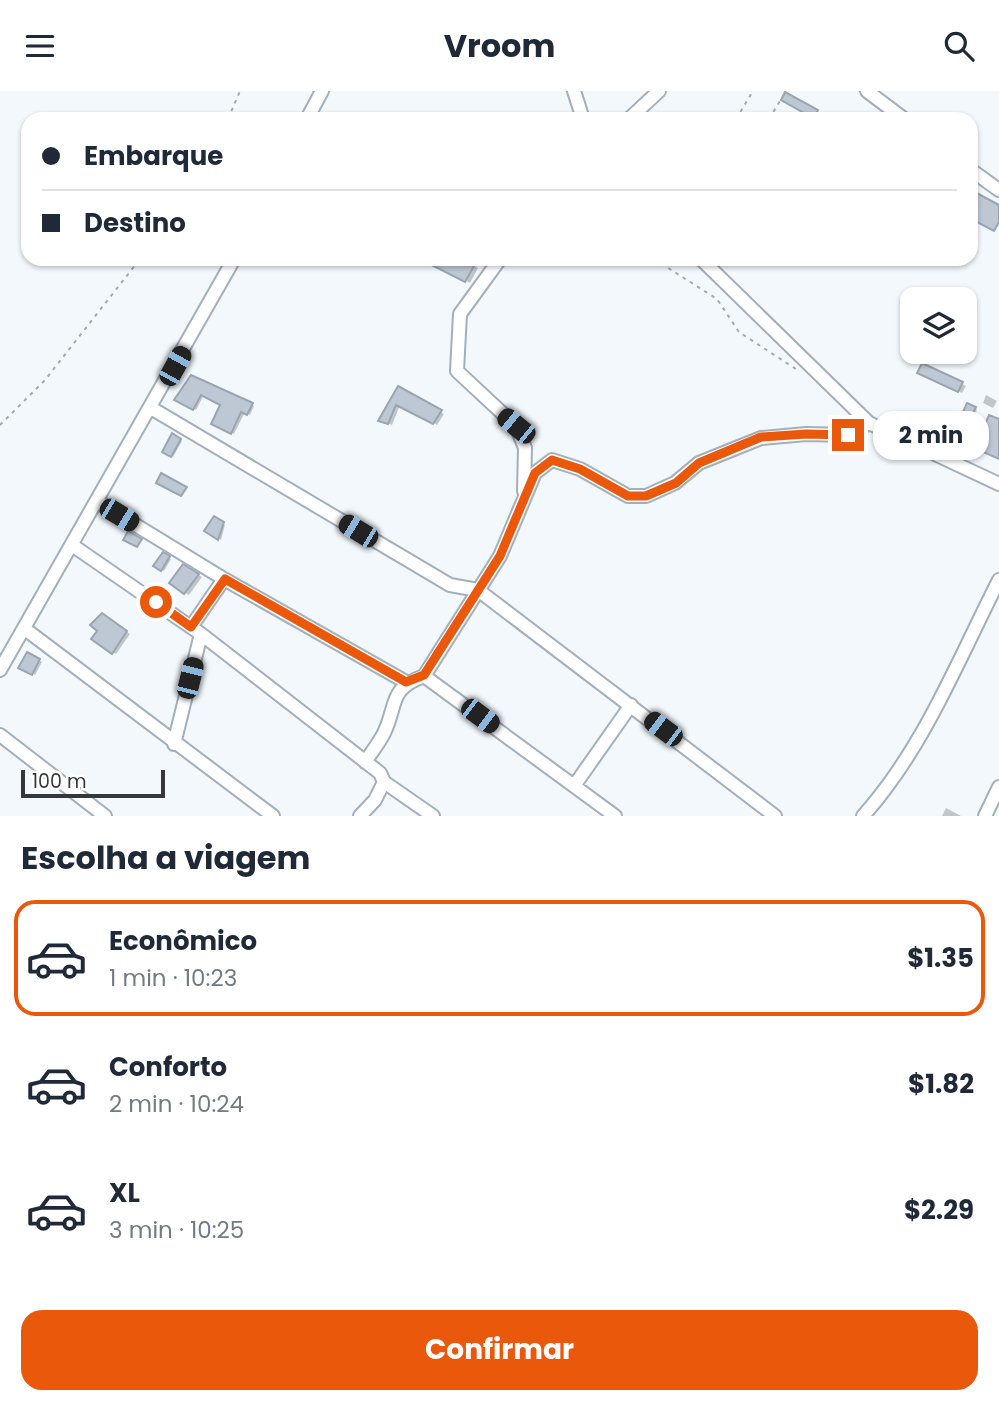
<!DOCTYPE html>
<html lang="pt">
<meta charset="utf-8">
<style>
body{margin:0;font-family:Poppins,sans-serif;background:#f6f6f7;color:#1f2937;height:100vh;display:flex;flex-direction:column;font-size:26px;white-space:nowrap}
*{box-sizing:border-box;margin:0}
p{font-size:23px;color:#747a83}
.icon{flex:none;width:38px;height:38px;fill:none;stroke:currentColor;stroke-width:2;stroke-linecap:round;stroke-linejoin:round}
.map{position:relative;height:725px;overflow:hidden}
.sheet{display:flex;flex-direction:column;background:#fff;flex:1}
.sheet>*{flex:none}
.hud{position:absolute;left:21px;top:21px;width:957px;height:154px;border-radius:21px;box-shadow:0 2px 5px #0004;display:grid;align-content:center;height:154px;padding:0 21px;background:#fff}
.buttons{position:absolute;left:900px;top:196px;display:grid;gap:14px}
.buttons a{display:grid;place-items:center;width:77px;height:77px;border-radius:14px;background:#fff;box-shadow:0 2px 5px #0004;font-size:35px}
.scale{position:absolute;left:21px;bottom:18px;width:144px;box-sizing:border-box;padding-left:7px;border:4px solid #34383d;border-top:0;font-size:19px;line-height:24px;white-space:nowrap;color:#34383d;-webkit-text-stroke:5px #fff;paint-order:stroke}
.end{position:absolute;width:32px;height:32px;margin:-16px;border:9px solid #ea580c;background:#fff;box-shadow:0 0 0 4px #fff}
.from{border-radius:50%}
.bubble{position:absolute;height:49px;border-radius:21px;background:#fff;box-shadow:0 2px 5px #0004;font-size:23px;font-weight:700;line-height:49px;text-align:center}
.car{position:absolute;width:21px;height:42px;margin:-21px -10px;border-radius:9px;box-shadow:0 0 5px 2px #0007;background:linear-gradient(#222 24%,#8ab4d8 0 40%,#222 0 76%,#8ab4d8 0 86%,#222 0)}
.hud b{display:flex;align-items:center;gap:24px;height:66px;font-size:26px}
.hud b+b{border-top:2px solid #e0e1e3}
.hud i{width:18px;height:18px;background:#1f2937}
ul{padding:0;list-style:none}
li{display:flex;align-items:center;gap:21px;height:116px;margin:0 14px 10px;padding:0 7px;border:4px solid transparent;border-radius:21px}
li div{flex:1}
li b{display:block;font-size:26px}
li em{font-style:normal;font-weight:700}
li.on{border-color:#ea580c}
li>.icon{width:63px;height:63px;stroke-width:1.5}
h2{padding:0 21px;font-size:32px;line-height:84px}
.action{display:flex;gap:14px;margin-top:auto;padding:14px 21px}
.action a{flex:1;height:80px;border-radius:21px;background:#ea580c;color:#fff;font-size:28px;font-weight:700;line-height:80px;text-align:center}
header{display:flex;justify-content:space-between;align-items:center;height:91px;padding:0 21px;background:#fff;font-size:32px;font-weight:700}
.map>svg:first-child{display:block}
</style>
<header><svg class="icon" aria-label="menu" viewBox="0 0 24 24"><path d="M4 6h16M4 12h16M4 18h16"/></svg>Vroom<svg class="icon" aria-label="search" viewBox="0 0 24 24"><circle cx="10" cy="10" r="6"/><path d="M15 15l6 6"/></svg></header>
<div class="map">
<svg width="999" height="725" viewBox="0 0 999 725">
<rect width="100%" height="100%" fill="#f3f8fd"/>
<!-- shadow -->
<path fill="#0003" d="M461 168 478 177 470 192 425 169Z
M923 274 966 295 962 302 920 282Z
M191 286 254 315 250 324 245 321 234 343 213 332 223 313 204 304 196 319 176 309Z
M399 297 444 323 437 334 400 314 392 334 384 331Z
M986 304 997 310 993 317 983 312Z
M968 314 977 319 963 349 954 344Z
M173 345 182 350 173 366 164 360Z
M215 427 225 434 221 449 207 439Z
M163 463 171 468 164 480 156 475Z
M183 475 202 486 189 504 171 492Z
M102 524 130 543 116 563 94 548 100 539Z
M28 563 42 571 35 584 21 576Z
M946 717 961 725H942Z"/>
<!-- building -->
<path fill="#bdc8d4" stroke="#9aa5b1" stroke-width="2" d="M785 1 818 19 813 27 781 9Z
M971 99 999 114V131L994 140 971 128Z
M420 168H465L475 173 465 191Z
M922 272 963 291 958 301 917 282Z
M191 284 253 312 247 324 241 321 231 343 211 333 220 314 201 304 193 319 174 309Z
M398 295 442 319 433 333 396 314 388 333 378 330Z
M967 312 976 316 961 349 952 345Z
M989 324 999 328V368L974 357Z
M172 342 181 348 171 366 162 361Z
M161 382 187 396 181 405 156 392Z
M214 425 224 431 218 449 204 440Z
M128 440 142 448 137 456 123 449Z
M163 461 170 465 161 480 153 475Z
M183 473 199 483 184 503 169 492Z
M102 522 127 540 112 563 91 548 97 540 90 534Z
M27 561 40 568 32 584 18 577Z"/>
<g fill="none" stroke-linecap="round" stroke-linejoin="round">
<defs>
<path id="minor" d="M574 0 583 28
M867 0 904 28
M307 28 322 0
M629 28 659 0
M971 79 999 99
M500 168 460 223 457 280 516 335 525 357 524 400
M701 168 869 332 999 393
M151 317 450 494 478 499 775 725
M98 411 224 488 406 591
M72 454 201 543 380 682 384 691 375 709 360 725
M191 536 224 488
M25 538 273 725
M0 579 234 168
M424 585 615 725
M0 644 105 725
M174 653 201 543
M365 671C371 662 379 652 384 642 398 613 388 598 424 585L500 465 535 382 552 369 580 378 628 405H646L675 392 699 372 761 347 806 343 848 344 869 332
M384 691 433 725
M574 695 631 614
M863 725C924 657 958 569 999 489
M985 725 999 696"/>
</defs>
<!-- minor casing -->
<use href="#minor" stroke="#a3afbb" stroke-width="16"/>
<!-- path -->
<path stroke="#a4a9ae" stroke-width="2" stroke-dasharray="3.5 5" stroke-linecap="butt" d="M228 28 240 0
M736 28 753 0
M769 28 786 0
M654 168 717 208 739 241 799 280
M0 334 45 289 140 168"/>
<!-- minor -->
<use href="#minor" stroke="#fff" stroke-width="12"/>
</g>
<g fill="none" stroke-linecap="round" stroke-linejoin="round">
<!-- route -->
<path stroke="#ea580c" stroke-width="9" d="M156 511 191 536 225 488 406 591 424 584 500 465 535 382 552 369 580 378 628 405H646L676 392 699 372 761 346 806 343 848 344"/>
</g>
</svg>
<div class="buttons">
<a><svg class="icon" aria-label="layers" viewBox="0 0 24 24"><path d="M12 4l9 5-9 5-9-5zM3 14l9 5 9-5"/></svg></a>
</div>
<div class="scale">100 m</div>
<i class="end from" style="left:156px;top:511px"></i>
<i class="end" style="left:848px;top:344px"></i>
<div class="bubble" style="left:873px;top:320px;width:116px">2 min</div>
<i class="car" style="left:175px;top:275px;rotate:29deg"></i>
<i class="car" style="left:516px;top:335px;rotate:309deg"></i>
<i class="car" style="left:119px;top:424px;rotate:121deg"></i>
<i class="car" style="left:358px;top:440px;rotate:301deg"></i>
<i class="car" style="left:190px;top:587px;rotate:14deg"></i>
<i class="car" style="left:480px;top:625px;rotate:127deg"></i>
<i class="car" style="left:663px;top:638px;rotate:307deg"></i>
<div class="hud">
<b><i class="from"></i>Embarque</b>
<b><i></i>Destino</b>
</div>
</div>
<section class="sheet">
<h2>Escolha a viagem</h2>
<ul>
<li class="on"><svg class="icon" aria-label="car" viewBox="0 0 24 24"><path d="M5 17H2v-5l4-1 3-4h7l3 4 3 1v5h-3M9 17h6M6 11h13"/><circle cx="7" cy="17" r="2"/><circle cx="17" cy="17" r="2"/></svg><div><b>Econômico</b><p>1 min · 10:23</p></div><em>$1.35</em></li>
<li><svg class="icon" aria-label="car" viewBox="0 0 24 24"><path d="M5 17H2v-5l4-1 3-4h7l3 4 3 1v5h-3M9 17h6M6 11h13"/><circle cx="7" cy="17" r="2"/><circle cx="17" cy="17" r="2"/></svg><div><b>Conforto</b><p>2 min · 10:24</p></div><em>$1.82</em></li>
<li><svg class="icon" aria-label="car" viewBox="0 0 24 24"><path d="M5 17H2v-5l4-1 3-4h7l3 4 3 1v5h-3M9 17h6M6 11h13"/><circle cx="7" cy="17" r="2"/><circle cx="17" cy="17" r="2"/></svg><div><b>XL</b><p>3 min · 10:25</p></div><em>$2.29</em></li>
</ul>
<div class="action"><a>Confirmar</a></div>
</section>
